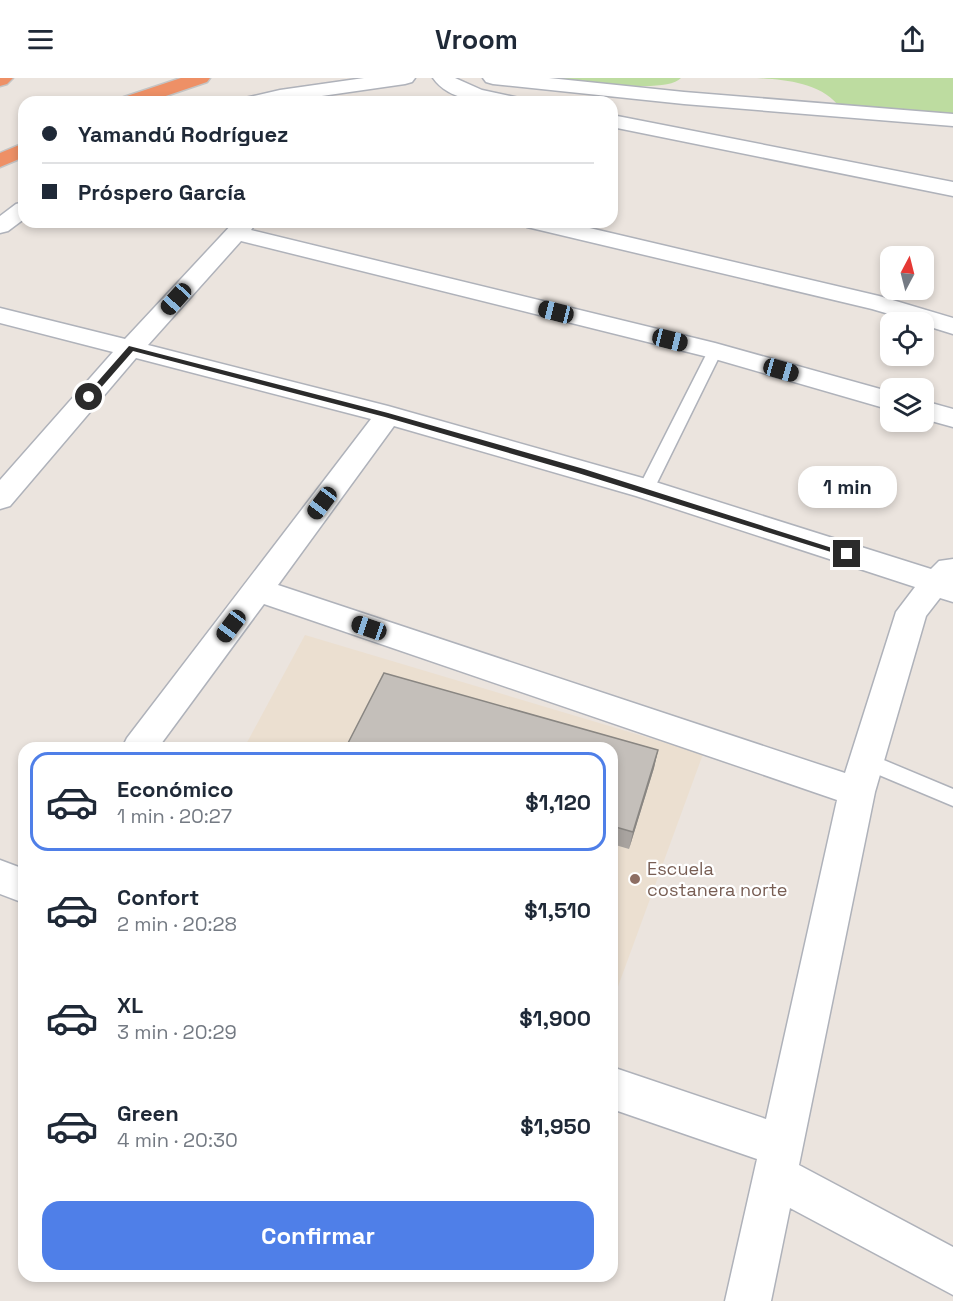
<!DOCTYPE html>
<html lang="es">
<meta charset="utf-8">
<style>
body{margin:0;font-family:"Space Grotesk",sans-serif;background:#f6f6f7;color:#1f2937;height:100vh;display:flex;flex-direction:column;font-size:22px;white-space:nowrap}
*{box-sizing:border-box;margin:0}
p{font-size:20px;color:#747a83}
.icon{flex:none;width:33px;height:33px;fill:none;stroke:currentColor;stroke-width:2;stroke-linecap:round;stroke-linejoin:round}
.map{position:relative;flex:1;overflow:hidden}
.details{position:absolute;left:18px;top:664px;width:600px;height:540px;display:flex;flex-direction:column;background:#fff;border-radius:18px;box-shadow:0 3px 9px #0003}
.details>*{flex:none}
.top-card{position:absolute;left:18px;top:18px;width:600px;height:132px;border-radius:18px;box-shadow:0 3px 9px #0003;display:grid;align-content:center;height:132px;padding:0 24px;background:#fff}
.needle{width:39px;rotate:7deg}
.buttons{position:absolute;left:880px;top:168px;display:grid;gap:12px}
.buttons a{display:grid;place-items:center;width:54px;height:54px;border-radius:12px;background:#fff;box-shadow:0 3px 9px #0003;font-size:30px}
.end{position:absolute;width:27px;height:27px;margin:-14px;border:8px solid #2b2b2b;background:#fff;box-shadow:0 0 0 3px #fff}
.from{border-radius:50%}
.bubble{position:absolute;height:42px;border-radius:18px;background:#fff;box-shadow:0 3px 9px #0003;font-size:20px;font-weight:700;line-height:42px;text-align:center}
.car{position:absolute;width:18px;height:36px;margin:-18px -9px;border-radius:8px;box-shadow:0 0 4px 2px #0007;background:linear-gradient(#222 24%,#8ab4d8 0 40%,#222 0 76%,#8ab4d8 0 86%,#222 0)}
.top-card b{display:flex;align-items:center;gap:21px;height:57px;font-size:22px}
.top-card b+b{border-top:2px solid #e0e1e3}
.top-card i{width:15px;height:15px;background:#1f2937}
ul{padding:10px 0 0;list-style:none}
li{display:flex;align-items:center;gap:18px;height:99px;margin:0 12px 9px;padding:0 12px;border:3px solid transparent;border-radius:18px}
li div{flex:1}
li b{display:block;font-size:22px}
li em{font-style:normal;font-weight:700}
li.on{border-color:#4f7fe8}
li>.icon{width:54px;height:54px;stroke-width:1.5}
.primary-button{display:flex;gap:12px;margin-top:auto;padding:12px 24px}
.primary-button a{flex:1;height:69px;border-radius:18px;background:#4f7fe8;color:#fff;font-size:24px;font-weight:700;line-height:69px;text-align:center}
header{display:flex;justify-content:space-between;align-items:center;height:78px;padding:0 24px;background:#fff;font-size:27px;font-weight:700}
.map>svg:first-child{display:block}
</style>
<header><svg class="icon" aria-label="menu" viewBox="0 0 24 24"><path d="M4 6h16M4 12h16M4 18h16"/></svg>Vroom<svg class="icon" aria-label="share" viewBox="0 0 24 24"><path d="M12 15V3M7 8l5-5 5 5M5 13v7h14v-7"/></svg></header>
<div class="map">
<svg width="953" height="1223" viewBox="0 0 953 1223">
<rect width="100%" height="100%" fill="#ebe4de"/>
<!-- education -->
<path fill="#ebdfd0" d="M305 557 703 676 612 925V670H244Z"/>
<!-- green -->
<path fill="#bddca0" d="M556 0H681C665 17 582 2 556 0Z
M757 0H953V38L838 27C818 4 785 2 757 0Z"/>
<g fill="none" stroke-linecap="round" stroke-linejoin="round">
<defs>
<path id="lane" d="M715 269 722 273 654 411 652 415H640L638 411 708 273Z
M867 675 953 711V728L860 689 858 683 860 677Z"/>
<path id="street" d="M364 0H415L412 4 405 6 280 24H242L245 20 280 12Z
M433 0H455L482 12 519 20 522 24C493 24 452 27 433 0Z
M483 0H549L684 14 953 36V48L684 26 493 6 486 4Z
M612 37 953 104V118L612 49Z
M24 124V141L8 153 0 155V138L16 126Z
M234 144H257L251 152 715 265 891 314V332L708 279 241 163 148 267 388 328 646 401 931 491 939 483 953 481V524L940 520 926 538 875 714 799 1087 953 1169V1217L790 1130 771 1223H725L757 1081 612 1031V989L766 1041 837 722 264 526 158 670H122L127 660 371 341 136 280 10 428 0 431V402L113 274 0 245V230L125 261ZM394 348 636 418 915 509 896 534 845 695 278 507Z
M524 144H564L879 218 953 240V256L924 247V244H916L872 231 527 149Z
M924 323 953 331V349L924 341Z
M0 782 24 791V825L0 816Z"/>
<path id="highway" d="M0 0H13L7 6 0 8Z
M181 0H210L207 4 148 24H118L121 20Z
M24 65V79L0 89V75Z"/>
</defs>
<!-- lane casing -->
<use href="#lane" stroke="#afb2ba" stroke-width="3"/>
<!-- street casing -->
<use href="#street" stroke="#afb2ba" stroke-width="3"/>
<!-- highway casing -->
<use href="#highway" stroke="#c4c4c4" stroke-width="3"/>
<!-- lane -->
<use href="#lane" fill="#fff" fill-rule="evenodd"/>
<!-- street -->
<use href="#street" fill="#fff" fill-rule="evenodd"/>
<!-- highway -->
<use href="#highway" fill="#ee9066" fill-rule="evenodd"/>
</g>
<!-- wall -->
<path fill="#a9a4a0" d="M384 595 658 672 654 690 629 771 612 766V670H346Z"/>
<!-- shaded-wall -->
<path fill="#898682" d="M658 672 654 690 629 771 633 754Z"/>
<!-- building -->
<path fill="#c4bfba" stroke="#898682" stroke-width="1.5" d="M384 595 658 672 633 754 612 748V670H349L346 669Z"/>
<!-- route -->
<path fill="#2b2b2b" d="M129 268 388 335 584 391 851 476 847 479 578 395 385 339 133 273 92 320H86V317Z"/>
<!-- markers -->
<circle fill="#8d6e63" stroke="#fff" stroke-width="2" cx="635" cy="801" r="6"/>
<g text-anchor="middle" stroke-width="4.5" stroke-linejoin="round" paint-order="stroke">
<!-- education labels -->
<g font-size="18" fill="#785e54" stroke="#fff" text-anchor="start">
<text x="647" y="797">Escuela<tspan x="647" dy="21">costanera norte</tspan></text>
</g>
</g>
</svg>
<div class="buttons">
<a><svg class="needle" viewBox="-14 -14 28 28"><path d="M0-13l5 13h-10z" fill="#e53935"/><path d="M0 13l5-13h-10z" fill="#747a83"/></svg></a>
<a><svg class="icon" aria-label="locate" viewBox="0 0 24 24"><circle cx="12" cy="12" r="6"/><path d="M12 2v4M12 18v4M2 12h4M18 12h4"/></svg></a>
<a><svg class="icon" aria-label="layers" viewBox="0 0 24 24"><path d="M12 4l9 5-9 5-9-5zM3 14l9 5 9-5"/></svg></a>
</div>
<i class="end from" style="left:89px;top:319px"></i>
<i class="end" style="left:847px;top:476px"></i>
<div class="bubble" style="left:798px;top:388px;width:99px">1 min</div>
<i class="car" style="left:176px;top:221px;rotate:222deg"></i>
<i class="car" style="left:556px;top:234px;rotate:284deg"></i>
<i class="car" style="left:670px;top:262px;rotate:104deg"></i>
<i class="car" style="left:781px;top:292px;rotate:106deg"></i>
<i class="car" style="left:322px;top:425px;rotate:217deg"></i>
<i class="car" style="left:231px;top:548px;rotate:217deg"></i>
<i class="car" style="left:369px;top:550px;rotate:289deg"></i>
<div class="top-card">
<b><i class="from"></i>Yamandú Rodríguez</b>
<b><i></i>Próspero García</b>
</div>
<section class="details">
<ul>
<li class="on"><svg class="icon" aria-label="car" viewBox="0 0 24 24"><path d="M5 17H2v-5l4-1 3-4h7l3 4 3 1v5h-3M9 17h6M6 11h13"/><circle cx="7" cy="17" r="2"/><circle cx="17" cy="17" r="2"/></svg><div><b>Económico</b><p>1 min · 20:27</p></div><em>$1,120</em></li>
<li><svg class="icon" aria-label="car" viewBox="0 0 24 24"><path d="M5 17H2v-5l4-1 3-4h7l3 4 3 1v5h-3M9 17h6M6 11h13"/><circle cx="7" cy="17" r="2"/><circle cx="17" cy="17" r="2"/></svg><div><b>Confort</b><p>2 min · 20:28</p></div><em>$1,510</em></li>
<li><svg class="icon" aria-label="car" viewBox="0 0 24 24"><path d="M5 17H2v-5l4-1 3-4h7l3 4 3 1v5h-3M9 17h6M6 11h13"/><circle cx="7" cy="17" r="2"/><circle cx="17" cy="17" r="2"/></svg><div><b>XL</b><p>3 min · 20:29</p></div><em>$1,900</em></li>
<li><svg class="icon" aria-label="car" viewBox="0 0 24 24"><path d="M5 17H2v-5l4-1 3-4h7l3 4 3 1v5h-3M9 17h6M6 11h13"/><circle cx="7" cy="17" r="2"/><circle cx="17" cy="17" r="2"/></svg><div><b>Green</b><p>4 min · 20:30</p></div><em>$1,950</em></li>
</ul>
<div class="primary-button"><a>Confirmar</a></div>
</section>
</div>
